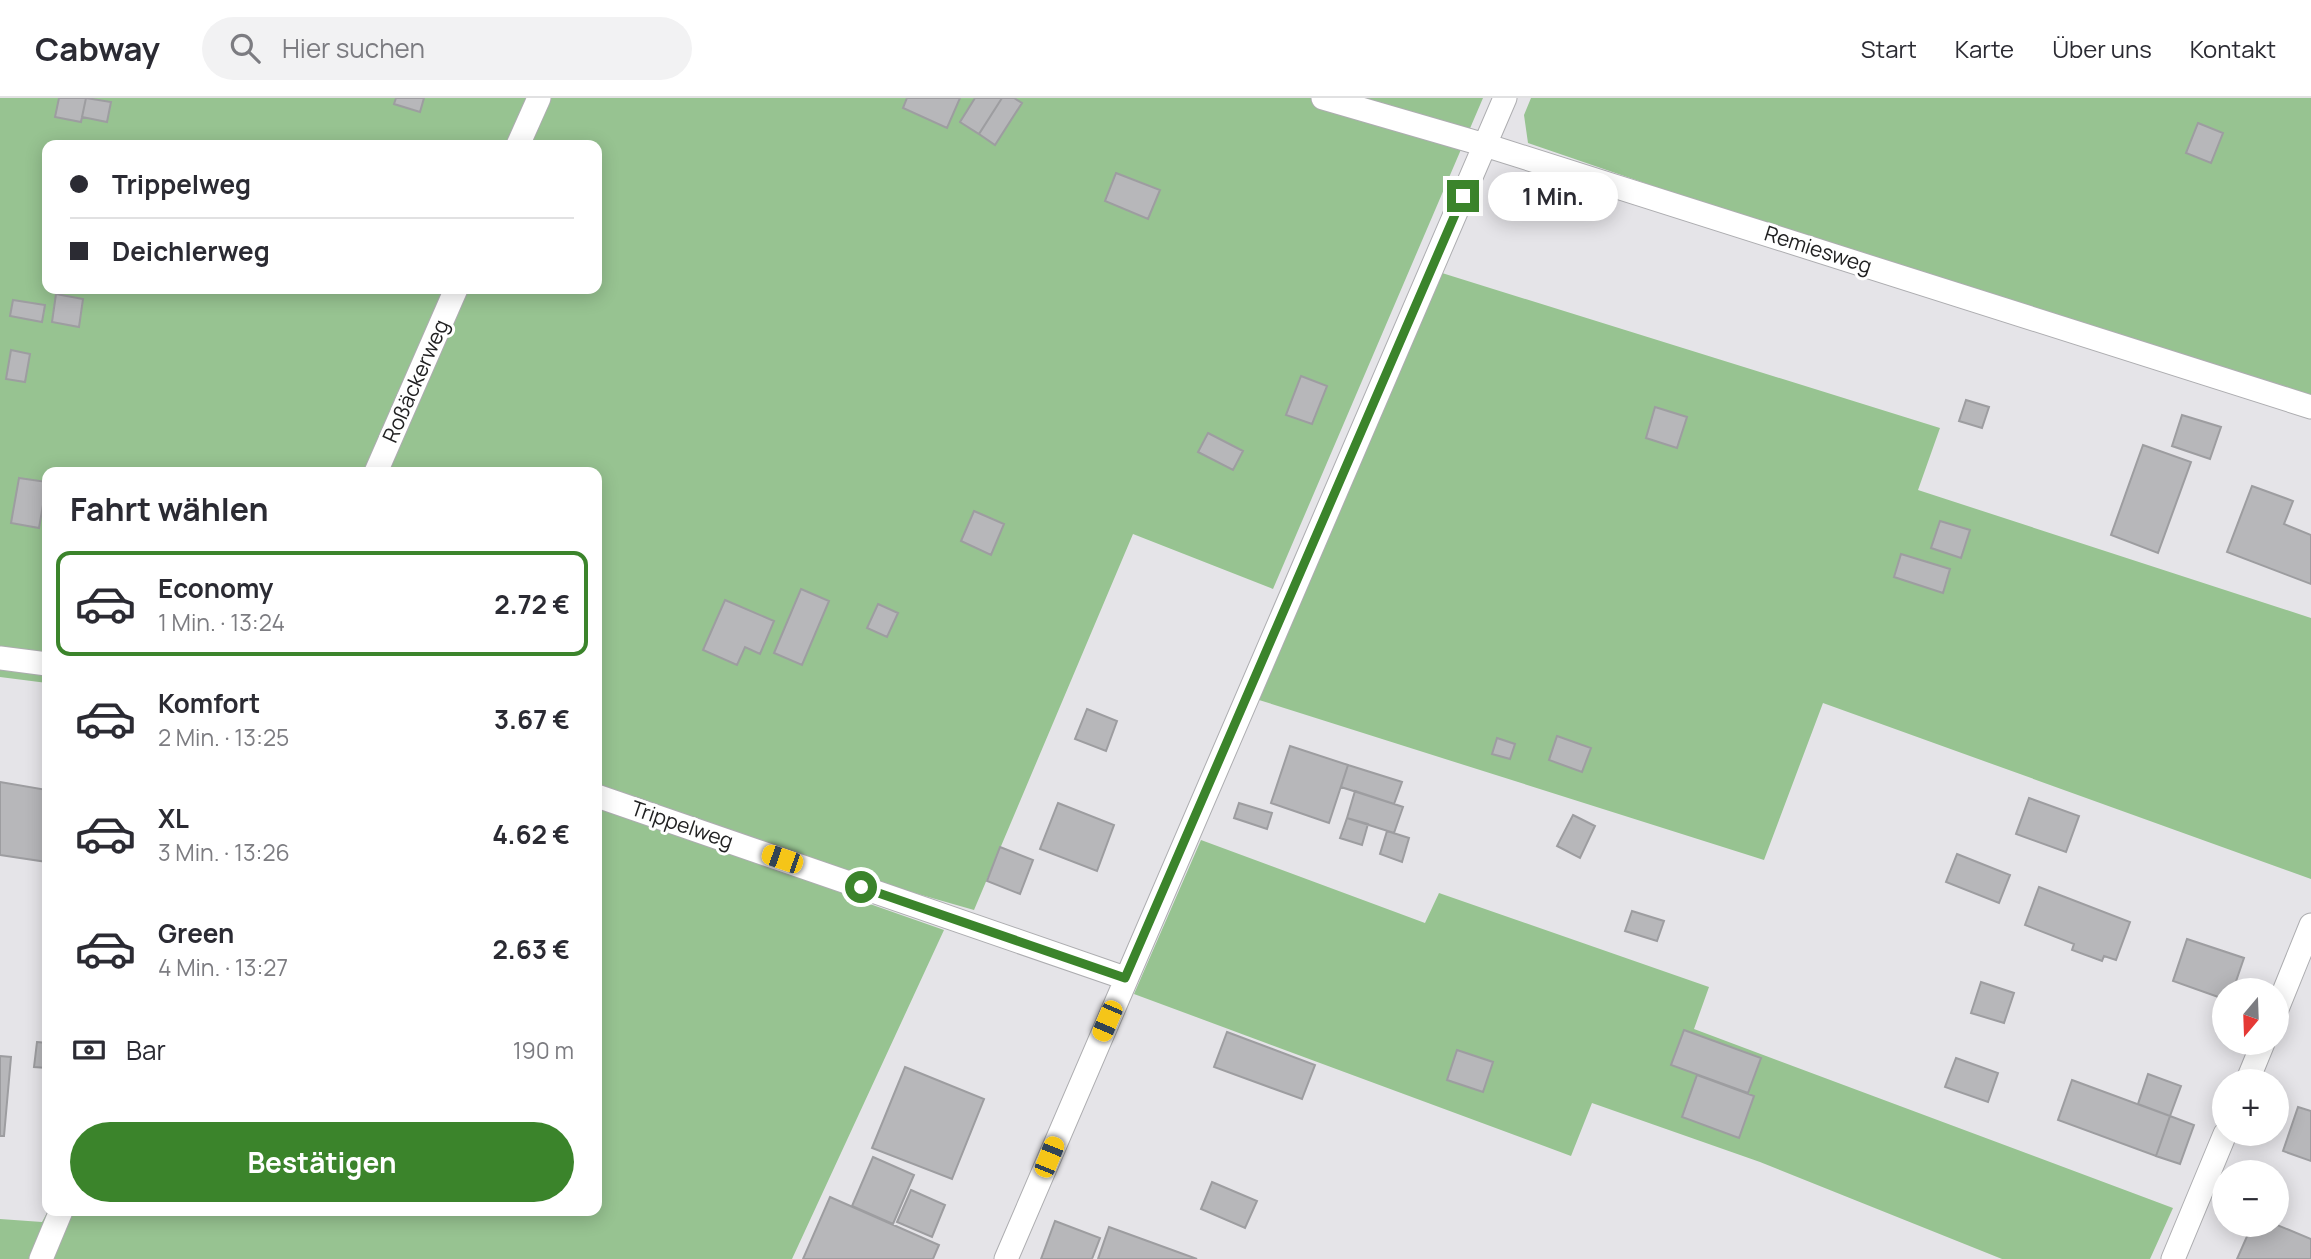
<!DOCTYPE html>
<html lang="de">
<meta charset="utf-8">
<style>
body{margin:0;font-family:Manrope,sans-serif;background:#f2f2f3;color:#2b2b33;height:100vh;display:flex;flex-direction:column;font-size:26px;white-space:nowrap}
*{box-sizing:border-box;margin:0}
p{font-size:23px;color:#7c7c81}
.icon{flex:none;width:38px;height:38px;fill:none;stroke:currentColor;stroke-width:2;stroke-linecap:round;stroke-linejoin:round}
.map{position:relative;flex:1;overflow:hidden}
.side{position:absolute;left:42px;top:369px;width:560px;height:749px;display:flex;flex-direction:column;background:#fff;border-radius:14px;box-shadow:0 4px 18px #0003}
.side>*{flex:none}
.top-card{position:absolute;left:42px;top:42px;width:560px;height:154px;border-radius:14px;box-shadow:0 4px 18px #0003;display:grid;align-content:center;height:154px;padding:0 28px;background:#fff}
.needle{width:46px;rotate:199deg}
.buttons{position:absolute;left:2212px;top:880px;display:grid;gap:14px}
.buttons a{display:grid;place-items:center;width:77px;height:77px;border-radius:50%;background:#fff;box-shadow:0 4px 18px #0003;font-size:35px}
.end{position:absolute;width:32px;height:32px;margin:-16px;border:9px solid #3b842b;background:#fff;box-shadow:0 0 0 4px #fff}
.from{border-radius:50%}
.bubble{position:absolute;height:49px;border-radius:24px;background:#fff;box-shadow:0 4px 18px #0003;font-size:23px;font-weight:700;line-height:49px;text-align:center}
.car{position:absolute;width:21px;height:42px;margin:-21px -10px;border-radius:9px;box-shadow:0 0 5px 2px #0007;background:linear-gradient(#f5c518 24%,#345 0 40%,#f5c518 0 76%,#345 0 86%,#f5c518 0)}
.top-card b{display:flex;align-items:center;gap:24px;height:66px;font-size:26px}
.top-card b+b{border-top:2px solid #e1e1e2}
.top-card i{width:18px;height:18px;background:#2b2b33}
ul{padding:0;list-style:none}
li{display:flex;align-items:center;gap:21px;height:105px;margin:0 14px 10px;padding:0 14px;border:4px solid transparent;border-radius:14px}
li div{flex:1}
li b{display:block;font-size:26px}
li em{font-style:normal;font-weight:700}
li.active{border-color:#3b842b}
li>.icon{width:63px;height:63px;stroke-width:1.5}
h2{padding:0 28px;font-size:32px;line-height:84px}
.pay{display:flex;align-items:center;gap:18px;height:77px;padding:0 28px;font-size:26px}
.pay p{margin-inline-start:auto}
.cta{display:flex;gap:14px;margin-top:auto;padding:14px 28px}
.cta a{flex:1;height:80px;border-radius:42px;background:#3b842b;color:#fff;font-size:28px;font-weight:700;line-height:80px;text-align:center}
header{display:flex;align-items:center;gap:42px;box-sizing:border-box;height:98px;padding:0 35px;background:#fff;border-bottom:2px solid #e1e1e2}
header strong{font-size:33px}
nav{display:flex;gap:38px;margin-inline-start:auto;font-size:24px}
.search{width:490px;height:63px;background:#f2f2f3;display:flex;align-items:center;gap:18px;box-sizing:border-box;padding:0 24px;border-radius:38px;color:#7c7c81;font-size:26px}
.map>svg:first-child{display:block}
</style>
<header>
<strong>Cabway</strong>
<div class="search"><svg class="icon" aria-label="search" viewBox="0 0 24 24"><circle cx="10" cy="10" r="6"/><path d="M15 15l6 6"/></svg>Hier suchen</div>
<nav><a>Start</a><a>Karte</a><a>Über uns</a><a>Kontakt</a></nav>
</header>
<div class="map">
<svg width="2311" height="1161" viewBox="0 0 2311 1161">
<rect width="100%" height="100%" fill="#e5e4e8"/>
<!-- green -->
<path fill="#97c391" fill-rule="evenodd" d="M0 0H1483L1273 491 1133 436 974 812 876 784 867 805 944 832 792 1161H0V1121L42 1124 48 1113H597V374H47V585L0 579ZM47 47H597V191H47Z
M1531 0H2311V301L1700 104 1528 45 1524 17Z
M1442 175 1940 330 1918 392 2311 520V781L1823 605 1764 762 1259 602Z
M1201 742 1425 825 1439 795 1709 889 1694 931 2173 1110 2150 1161H2002L1760 1064 1592 1005 1571 1058 1134 896Z"/>
<!-- building -->
<path fill="#b7b7ba" stroke="#9d9da0" stroke-width="2" d="M59 0H86L81 24 55 19Z
M86 0 111 4 107 24 82 19Z
M396 0H424L420 14 394 6Z
M907 0H960L947 30 903 10Z
M975 0H1002L979 36 960 24Z
M1002 0H1014L1022 5 995 47 979 36Z
M2198 25 2223 35 2211 65 2186 55Z
M1116 75 1160 92 1148 121 1105 103Z
M56 196 83 201 79 229 52 224Z
M13 202 45 207 42 224 10 218Z
M11 252 30 256 25 284 6 281Z
M1301 278 1327 288 1312 326 1286 317Z
M1966 302 1989 309 1982 330 1959 323Z
M1655 309 1687 319 1677 350 1646 340Z
M2182 317 2221 329 2210 361 2172 348Z
M1208 335 1243 353 1233 372 1198 354Z
M2143 347 2191 364 2158 455 2111 437Z
M19 380 47 384 39 430 11 425Z
M2252 388 2293 403 2284 426 2311 437V486L2227 454Z
M974 413 1004 426 991 457 961 443Z
M1940 423 1970 432 1961 460 1931 450Z
M1901 456 1950 471 1943 495 1894 479Z
M801 491 829 503 802 567 774 555Z
M725 502 774 523 760 556 745 549 737 567 703 552Z
M878 506 898 515 887 539 867 530Z
M1087 611 1117 623 1106 653 1075 641Z
M1557 638 1591 650 1582 674 1549 662Z
M1497 640 1515 646 1510 661 1492 656Z
M1290 648 1348 667 1329 725 1271 705Z
M1348 667 1402 684 1394 706 1341 689Z
M0 684 47 692V764L0 757Z
M1355 693 1403 709 1394 735 1347 720Z
M2029 700 2079 718 2066 754 2016 736Z
M1058 705 1114 727 1097 773 1040 751Z
M1239 705 1272 715 1267 731 1234 720Z
M1573 717 1595 728 1580 760 1557 748Z
M1347 720 1368 726 1362 747 1340 740Z
M1387 733 1409 740 1402 764 1380 756Z
M1000 749 1033 762 1020 796 987 783Z
M1957 756 2010 777 1999 805 1946 784Z
M2039 789 2130 824 2116 862 2104 858 2102 863 2072 852 2074 846 2025 827Z
M1632 813 1664 823 1657 843 1625 833Z
M2187 841 2244 860 2233 892H2224V901L2173 883Z
M1981 884 2014 895 2004 925 1971 915Z
M1684 932 1761 960 1748 995 1671 967Z
M1227 934 1315 967 1302 1001 1214 969Z
M37 944 47 945V970L34 969Z
M1457 952 1493 964 1483 994 1447 982Z
M0 958 11 959 4 1038H0Z
M1956 960 1998 975 1988 1004 1945 989Z
M905 969 984 1001 952 1081 872 1050Z
M2148 976 2181 988 2170 1018 2138 1006Z
M1697 977 1754 998 1739 1040 1682 1019Z
M2072 982 2170 1018 2156 1058 2058 1022Z
M2298 1009 2311 1013V1063L2283 1053Z
M2170 1018 2194 1027 2180 1066 2156 1058Z
M873 1059 914 1077 893 1126 852 1108Z
M1212 1084 1257 1103 1245 1130 1201 1111Z
M911 1092 945 1107 932 1139 897 1124Z
M830 1099 939 1147 933 1161H803Z
M1055 1123 1100 1140 1092 1161H1041Z
M2252 1127H2277L2311 1141V1161H2237Z
M1109 1129 1197 1161H1098Z"/>
<g fill="none" stroke-linecap="round" stroke-linejoin="round">
<defs>
<path id="service" d="M1323 0 1485 47 2311 309
M518 47 539 0
M376 374 456 191
M0 560 47 566
M597 698 1125 880
M2277 911 2311 827
M2247 984 2263 945
M41 1161 61 1113
M1006 1161 1505 0
M2173 1161 2225 1036"/>
</defs>
<!-- service casing -->
<use href="#service" stroke="#adadb0" stroke-width="25"/>
<!-- service -->
<use href="#service" stroke="#fff" stroke-width="23"/>
</g>
<g fill="none" stroke-linecap="round" stroke-linejoin="round">
<!-- route -->
<path stroke="#3b842b" stroke-width="9" d="M861 789 1125 880 1463 98"/>
</g>
<g text-anchor="middle" stroke-width="6" stroke-linejoin="round" paint-order="stroke">
<!-- street labels -->
<g font-size="21" fill="#212122" stroke="#fff">
<text transform="translate(1818 152) rotate(18)" y="7">Remiesweg</text>
<text transform="translate(416 283) rotate(-66)" y="7">Roßäckerweg</text>
<text transform="translate(682 727) rotate(19)" y="7">Trippelweg</text>
</g>
</g>
</svg>
<div class="buttons">
<a><svg class="needle" viewBox="-14 -14 28 28"><path d="M0-13l5 13h-10z" fill="#e53935"/><path d="M0 13l5-13h-10z" fill="#7c7c81"/></svg></a>
<a>+</a>
<a>−</a>
</div>
<i class="end from" style="left:861px;top:789px"></i>
<i class="end" style="left:1463px;top:98px"></i>
<div class="bubble" style="left:1488px;top:74px;width:130px">1 Min.</div>
<i class="car" style="left:782px;top:761px;rotate:289deg"></i>
<i class="car" style="left:1107px;top:923px;rotate:203deg"></i>
<i class="car" style="left:1049px;top:1059px;rotate:22deg"></i>
<div class="top-card">
<b><i class="from"></i>Trippelweg</b>
<b><i></i>Deichlerweg</b>
</div>
<section class="side">
<h2>Fahrt wählen</h2>
<ul>
<li class="active"><svg class="icon" aria-label="car" viewBox="0 0 24 24"><path d="M5 17H2v-5l4-1 3-4h7l3 4 3 1v5h-3M9 17h6M6 11h13"/><circle cx="7" cy="17" r="2"/><circle cx="17" cy="17" r="2"/></svg><div><b>Economy</b><p>1 Min. · 13:24</p></div><em>2.72 €</em></li>
<li><svg class="icon" aria-label="car" viewBox="0 0 24 24"><path d="M5 17H2v-5l4-1 3-4h7l3 4 3 1v5h-3M9 17h6M6 11h13"/><circle cx="7" cy="17" r="2"/><circle cx="17" cy="17" r="2"/></svg><div><b>Komfort</b><p>2 Min. · 13:25</p></div><em>3.67 €</em></li>
<li><svg class="icon" aria-label="car" viewBox="0 0 24 24"><path d="M5 17H2v-5l4-1 3-4h7l3 4 3 1v5h-3M9 17h6M6 11h13"/><circle cx="7" cy="17" r="2"/><circle cx="17" cy="17" r="2"/></svg><div><b>XL</b><p>3 Min. · 13:26</p></div><em>4.62 €</em></li>
<li><svg class="icon" aria-label="car" viewBox="0 0 24 24"><path d="M5 17H2v-5l4-1 3-4h7l3 4 3 1v5h-3M9 17h6M6 11h13"/><circle cx="7" cy="17" r="2"/><circle cx="17" cy="17" r="2"/></svg><div><b>Green</b><p>4 Min. · 13:27</p></div><em>2.63 €</em></li>
</ul>
<div class="pay"><svg class="icon" aria-label="cash" viewBox="0 0 24 24"><path d="M3 7h18v10H3z"/><circle cx="12" cy="12" r="2"/></svg>Bar<p>190 m</p></div>
<div class="cta"><a>Bestätigen</a></div>
</section>
</div>
